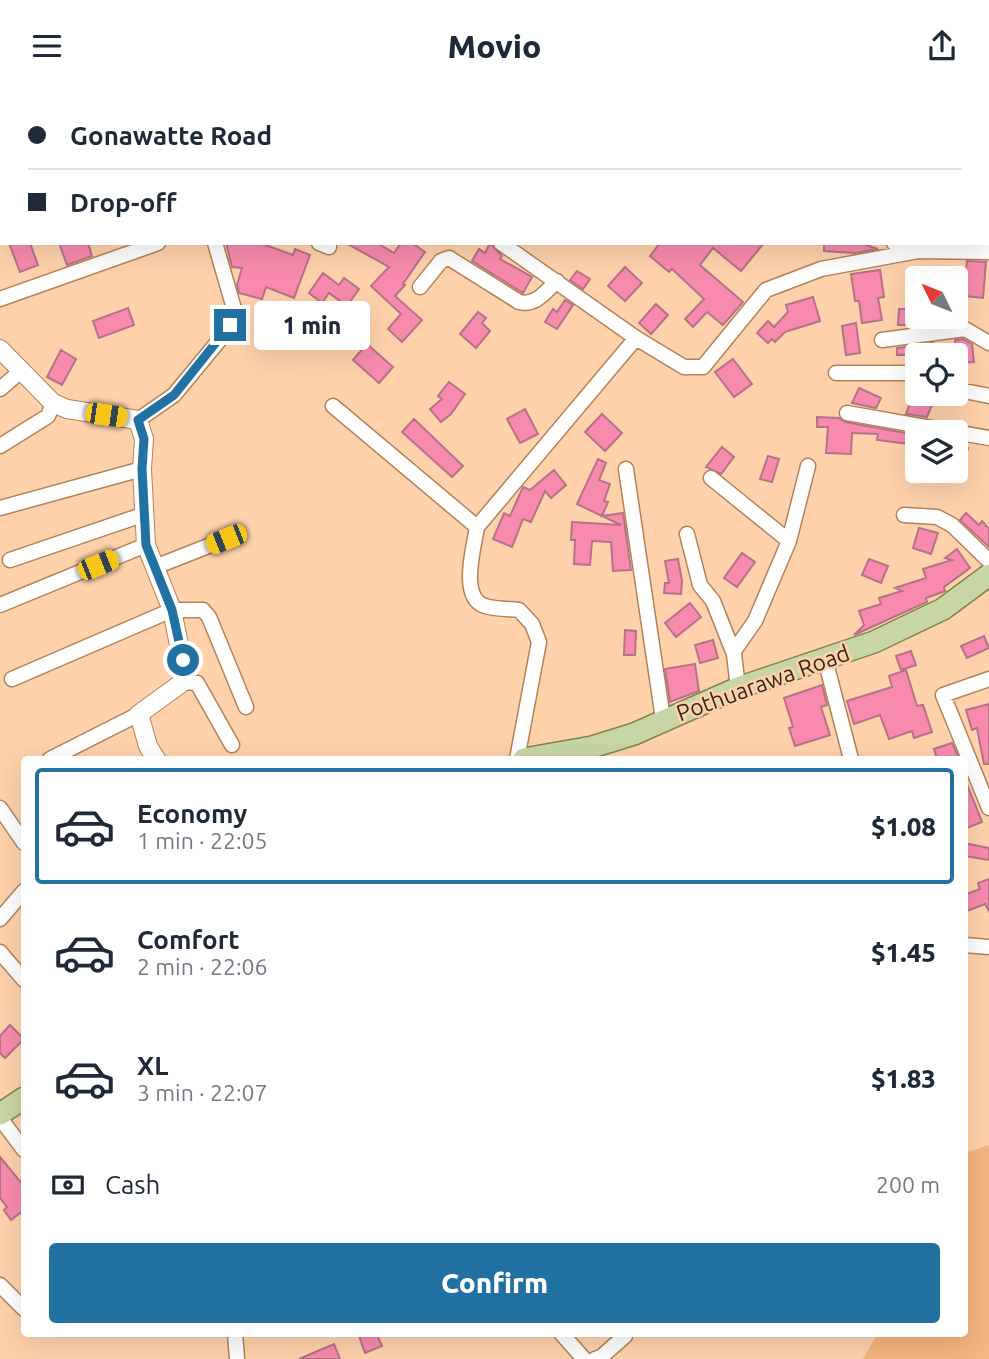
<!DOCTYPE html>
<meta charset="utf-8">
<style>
body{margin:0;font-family:Ubuntu,sans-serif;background:#f6f6f7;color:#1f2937;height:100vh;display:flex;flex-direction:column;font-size:26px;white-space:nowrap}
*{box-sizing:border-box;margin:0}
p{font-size:23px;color:#747a83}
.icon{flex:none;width:38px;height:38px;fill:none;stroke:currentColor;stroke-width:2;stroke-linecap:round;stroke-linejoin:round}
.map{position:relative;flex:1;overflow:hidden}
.drawer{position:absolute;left:21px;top:665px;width:947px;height:581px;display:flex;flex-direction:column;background:#fff;border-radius:7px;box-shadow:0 7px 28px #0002}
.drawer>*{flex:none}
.guide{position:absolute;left:0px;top:0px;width:990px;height:154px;box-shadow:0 7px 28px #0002;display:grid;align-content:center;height:154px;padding:0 28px;background:#fff}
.needle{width:46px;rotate:313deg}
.fabs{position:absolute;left:905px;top:175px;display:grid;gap:14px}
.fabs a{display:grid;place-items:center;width:63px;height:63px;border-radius:7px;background:#fff;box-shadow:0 7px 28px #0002;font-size:35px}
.end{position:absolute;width:32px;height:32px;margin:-16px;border:9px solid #2171a3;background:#fff;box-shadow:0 0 0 4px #fff}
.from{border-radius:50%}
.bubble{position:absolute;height:49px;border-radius:7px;background:#fff;box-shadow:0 7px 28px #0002;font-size:23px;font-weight:800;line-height:49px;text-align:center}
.car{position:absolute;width:21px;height:42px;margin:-21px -10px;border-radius:9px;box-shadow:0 0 5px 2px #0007;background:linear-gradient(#f5c518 24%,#345 0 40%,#f5c518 0 76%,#345 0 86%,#f5c518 0)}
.guide b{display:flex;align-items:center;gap:24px;height:66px;font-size:26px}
.guide b+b{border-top:2px solid #e0e1e3}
.guide i{width:18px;height:18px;background:#1f2937}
ul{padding:12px 0 0;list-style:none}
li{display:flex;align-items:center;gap:21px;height:116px;margin:0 14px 10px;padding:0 14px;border:4px solid transparent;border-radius:7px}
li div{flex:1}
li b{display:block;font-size:26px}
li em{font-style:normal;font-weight:800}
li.current{border-color:#2171a3}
li>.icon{width:63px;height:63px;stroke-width:1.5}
.pay{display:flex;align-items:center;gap:18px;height:77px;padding:0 28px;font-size:26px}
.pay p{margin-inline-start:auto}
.button{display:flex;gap:14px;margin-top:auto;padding:14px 28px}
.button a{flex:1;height:80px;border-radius:7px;background:#2171a3;color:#fff;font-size:28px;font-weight:800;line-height:80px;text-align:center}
header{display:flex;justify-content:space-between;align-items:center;height:91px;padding:0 28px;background:#fff;font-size:32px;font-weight:800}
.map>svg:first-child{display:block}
</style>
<header><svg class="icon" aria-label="menu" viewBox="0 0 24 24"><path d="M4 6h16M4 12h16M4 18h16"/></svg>Movio<svg class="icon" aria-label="share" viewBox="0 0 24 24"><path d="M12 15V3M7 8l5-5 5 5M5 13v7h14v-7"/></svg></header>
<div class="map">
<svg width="989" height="1268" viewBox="0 0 989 1268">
<rect width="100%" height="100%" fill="#ffd2ac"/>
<!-- green -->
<path fill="#f4b57f" d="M989 1054V1268H863L877 1243 964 1242V1062Z"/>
<!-- building -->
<path fill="#f88bad" stroke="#b67286" stroke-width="2" d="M9 152H30L38 174 20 181Z
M59 152H88L92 165 67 174Z
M226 152H260L293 164 295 158 310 164 294 207 266 196 262 208 239 202 237 194 242 177 232 176Z
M346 152H377L394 162 401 152H412L425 161 403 193 405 194 395 205 422 229 402 251 388 238 401 223 371 195 389 176Z
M490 152 502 165 500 168 532 186 523 202 472 170 479 158 485 162Z
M660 152H764L741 180 713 157 700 174 743 211 723 234 707 221 693 236 685 228 704 208 672 178 669 181 650 165Z
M824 152H860L878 158 855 162 824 160Z
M967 170 986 171 983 207 956 204V179H966Z
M625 176 642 192 625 210 608 195Z
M880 179 884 206 878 207 882 229 862 232 859 210H855L851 183Z
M577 180 590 188 583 198 570 189Z
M323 182 339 194 344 187 359 198 347 215 329 202 322 212 309 202Z
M813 206 820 230 785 241 775 251 772 248 768 252 757 242 768 230 774 236 788 221 786 214Z
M565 209 573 214 557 238 545 231 553 218 557 221Z
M656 213 668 224 651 243 639 232Z
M128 217 134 234 99 247 93 230Z
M899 218H916L915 234H898Z
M295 221 315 238 301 255 282 239Z
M478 221 486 227 482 232 490 240 476 257 460 243Z
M856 232 860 262 846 264 842 235Z
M963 248 972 253 974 271 958 272 955 249Z
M933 252 934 264H897V257Z
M367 253 393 276 379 292 353 269Z
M61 259 76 268 62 294 47 286Z
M733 268 752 293 734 306 715 281Z
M449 291 465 303 451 323 441 331 430 318 442 308 438 305Z
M859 297 881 307 876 317 852 312Z
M915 299 917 303 935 307 927 326 906 323Z
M525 318 538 343 520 352 507 328Z
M602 323 622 342 605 360 585 341Z
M817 326 839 327 845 331 917 344V354L877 349 878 343 852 342 851 363 826 362 828 336H817Z
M414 328 463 375 452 386 402 341Z
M956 354 968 357 959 390H956Z
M722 356 734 366 721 383 706 376Z
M768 365 779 368 772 391 760 388Z
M598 368 606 372 599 389 610 393 604 410 608 411 602 425 623 422 631 479 613 480 611 451 592 450 590 474 574 473 575 449H571L572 431 621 434 577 413Z
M554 379 566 394 551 407 545 400 531 431 523 428 512 456 493 448 504 422 510 425 523 396 530 399Z
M966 422 979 434 982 430 989 438V456L960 429Z
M919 437 938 442 931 463 913 457Z
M957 458 970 477 944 496 945 500 926 507 927 511 854 544 864 534 859 520 881 513 879 507 902 500 895 497 926 487 923 478 952 469 945 467Z
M742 462 755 471 737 496 724 487Z
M678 468 682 490 681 503 664 502 665 492H669L665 470Z
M869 468 888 475 881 492 862 484Z
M690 512 701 526 676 546 665 532Z
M625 539 636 540 635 564H624Z
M984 545 989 557 967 567 961 555Z
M713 549 718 567 700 572 695 554Z
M911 560 916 574 901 579 896 565Z
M695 573 699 600 670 611 665 578Z
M906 579 917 615 923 614 932 641 914 647 912 640 889 648 880 624 854 633 847 610 892 596 889 585Z
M822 594 827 614 821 616 830 644 795 655 789 637 793 636 784 607Z
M989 613V673H984L977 637 972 639 966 619Z
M952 652 959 668H937L934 658Z
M964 686 982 731 964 738Z
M964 752 989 757V769L964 765Z
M989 788V820L985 813 964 821V804L980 798 978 792Z
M10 934 24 948 5 967 0 962V945Z
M0 1066 24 1095V1119L11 1129 4 1119 7 1116 0 1107Z
M358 1242H376L382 1255 365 1262Z
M334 1253 340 1268H299Z"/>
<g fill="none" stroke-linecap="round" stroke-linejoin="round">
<defs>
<path id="minor" d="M414 0V2
M219 1 224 2
M174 2 179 0
M482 2 483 0
M586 2 587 0
M685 2 686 0
M0 70H2
M319 152 329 156
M501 152 636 247
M894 152 918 160 989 161
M420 196 441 170 449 167 519 211C536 215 545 201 557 190
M0 208 158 152
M882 249 965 238 989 252
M836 282H917
M956 282H959V299L989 305
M0 298 21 280
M333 315 477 436 636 247 684 276H703L766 199 821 178 918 160
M847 322 989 347
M138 329 174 304 231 235 233 214 215 152
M0 355 48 325 53 312
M626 378 663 628
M711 387 789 450
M0 417 142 378
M904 424 937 426 952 434 989 470
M477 436C474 456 459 507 485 515 495 518 508 518 519 519L532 533 539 551 517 668
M687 443 700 494 713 510 734 563 738 597
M10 469 145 423
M155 476 226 448
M0 514 146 454
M734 560 755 530 789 450 808 375
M825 568 851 668
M12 588 172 519H203L209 526 246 616
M989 588 943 604 989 717
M183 591 197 592 232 654
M50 668 139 623
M0 717 24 752
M0 828 24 800
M964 854 989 856
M0 861 24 889
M0 1027 24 1059
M0 1194 24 1218
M235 1242 237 1268
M561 1242 584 1268
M595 1268 601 1266 625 1245V1242"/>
<path id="tertiary" d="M0 258 53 312 67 318 138 329 144 348 142 378 146 454 172 519 182 569 183 591 139 623 148 655 156 668"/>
<path id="primary" d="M524 668 592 656 634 643 738 597 874 551 943 518 989 484
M0 1023 24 1007"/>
</defs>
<!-- minor casing -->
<use href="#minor" stroke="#b68255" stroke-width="17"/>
<!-- tertiary casing -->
<use href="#tertiary" stroke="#b68255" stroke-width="20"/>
<!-- primary casing -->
<use href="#primary" stroke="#7f864a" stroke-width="24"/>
<!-- minor -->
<use href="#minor" stroke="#fff" stroke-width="14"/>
<!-- tertiary -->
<use href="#tertiary" stroke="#fff" stroke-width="18"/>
<!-- primary -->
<use href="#primary" stroke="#c8d5a4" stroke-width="21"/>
</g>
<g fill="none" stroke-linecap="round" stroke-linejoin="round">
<!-- route -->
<path stroke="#2171a3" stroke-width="9" d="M183 569 172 519 146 454 142 378 144 348 138 329 174 304 230 234"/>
</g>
<g text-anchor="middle" stroke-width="5" stroke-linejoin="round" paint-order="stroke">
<!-- street labels -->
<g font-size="23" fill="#3b2613" stroke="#ffd2ac">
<text transform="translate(763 592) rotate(-20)" y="8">Pothuarawa Road</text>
</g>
</g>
</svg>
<div class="fabs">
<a><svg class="needle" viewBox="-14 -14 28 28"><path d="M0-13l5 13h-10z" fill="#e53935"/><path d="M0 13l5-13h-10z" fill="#747a83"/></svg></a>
<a><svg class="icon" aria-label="locate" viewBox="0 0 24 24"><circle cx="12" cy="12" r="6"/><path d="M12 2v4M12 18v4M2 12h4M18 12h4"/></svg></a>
<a><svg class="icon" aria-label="layers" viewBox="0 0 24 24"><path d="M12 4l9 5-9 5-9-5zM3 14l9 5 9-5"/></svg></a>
</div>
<i class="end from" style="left:183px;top:569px"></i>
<i class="end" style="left:230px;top:234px"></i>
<div class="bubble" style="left:254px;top:210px;width:116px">1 min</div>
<i class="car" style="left:106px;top:324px;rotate:98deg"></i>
<i class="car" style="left:226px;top:448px;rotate:248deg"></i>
<i class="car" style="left:98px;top:474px;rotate:68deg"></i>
<div class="guide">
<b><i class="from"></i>Gonawatte Road</b>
<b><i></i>Drop-off</b>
</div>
<section class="drawer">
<ul>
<li class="current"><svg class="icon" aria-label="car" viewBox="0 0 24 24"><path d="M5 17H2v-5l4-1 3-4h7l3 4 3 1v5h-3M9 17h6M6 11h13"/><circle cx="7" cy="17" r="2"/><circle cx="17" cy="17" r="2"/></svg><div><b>Economy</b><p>1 min · 22:05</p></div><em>$1.08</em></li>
<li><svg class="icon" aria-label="car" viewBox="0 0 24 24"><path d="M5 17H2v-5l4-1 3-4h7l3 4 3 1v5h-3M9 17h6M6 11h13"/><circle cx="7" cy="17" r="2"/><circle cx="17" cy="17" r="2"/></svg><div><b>Comfort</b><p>2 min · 22:06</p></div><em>$1.45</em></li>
<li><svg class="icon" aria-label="car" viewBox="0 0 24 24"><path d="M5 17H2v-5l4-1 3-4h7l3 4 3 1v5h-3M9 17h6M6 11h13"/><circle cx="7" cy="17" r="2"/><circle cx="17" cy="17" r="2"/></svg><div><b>XL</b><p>3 min · 22:07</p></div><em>$1.83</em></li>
</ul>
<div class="pay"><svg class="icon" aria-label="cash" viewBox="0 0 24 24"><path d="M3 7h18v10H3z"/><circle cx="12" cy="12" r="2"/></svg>Cash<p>200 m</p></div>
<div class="button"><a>Confirm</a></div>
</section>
</div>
